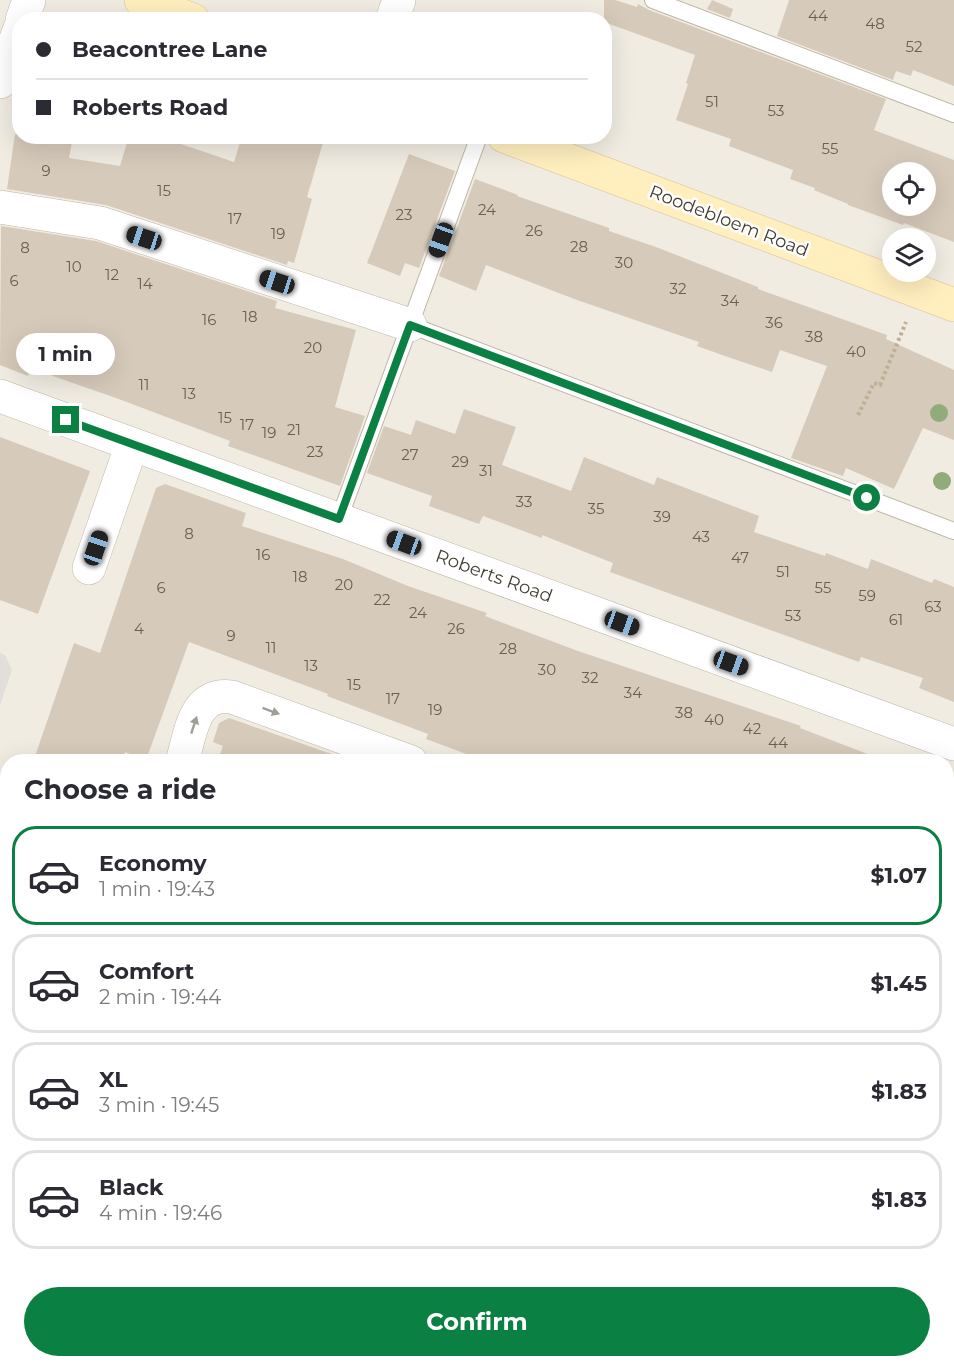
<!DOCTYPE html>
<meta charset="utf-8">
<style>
body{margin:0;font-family:Montserrat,sans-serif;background:#f7f7f7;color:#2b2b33;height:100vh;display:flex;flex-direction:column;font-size:22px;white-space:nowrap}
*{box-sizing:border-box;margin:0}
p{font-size:20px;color:#7c7c81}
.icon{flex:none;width:33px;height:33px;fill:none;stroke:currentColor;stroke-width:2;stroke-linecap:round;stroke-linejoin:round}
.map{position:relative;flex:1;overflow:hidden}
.details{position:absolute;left:0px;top:754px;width:954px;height:614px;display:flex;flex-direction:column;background:#fff;border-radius:24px 24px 0 0;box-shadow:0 6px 24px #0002}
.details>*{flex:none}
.top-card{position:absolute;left:12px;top:12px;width:600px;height:132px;border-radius:24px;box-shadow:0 6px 24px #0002;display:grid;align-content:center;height:132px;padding:0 24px;background:#fff}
.tools{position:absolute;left:882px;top:162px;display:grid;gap:12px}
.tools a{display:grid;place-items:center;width:54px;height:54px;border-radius:50%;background:#fff;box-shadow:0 6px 24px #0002;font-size:30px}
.end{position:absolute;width:27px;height:27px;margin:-14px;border:8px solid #0b8043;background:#fff;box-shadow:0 0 0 3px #fff}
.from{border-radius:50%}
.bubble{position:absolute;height:42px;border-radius:21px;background:#fff;box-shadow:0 6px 24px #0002;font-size:20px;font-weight:700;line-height:42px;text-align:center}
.car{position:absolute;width:18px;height:36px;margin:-18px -9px;border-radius:8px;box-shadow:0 0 4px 2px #0007;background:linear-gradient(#222 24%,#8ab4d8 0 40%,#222 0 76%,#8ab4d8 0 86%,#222 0)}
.top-card b{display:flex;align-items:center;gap:21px;height:57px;font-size:22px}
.top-card b+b{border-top:2px solid #e1e1e2}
.top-card i{width:15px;height:15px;background:#2b2b33}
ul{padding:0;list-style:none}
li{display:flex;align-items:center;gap:18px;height:99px;margin:0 12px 9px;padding:0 12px;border:3px solid #e1e1e2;border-radius:24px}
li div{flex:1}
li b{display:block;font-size:22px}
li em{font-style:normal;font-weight:700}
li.selected{border-color:#0b8043}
li>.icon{width:54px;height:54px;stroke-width:1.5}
h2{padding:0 24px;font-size:27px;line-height:72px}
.primary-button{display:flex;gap:12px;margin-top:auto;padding:12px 24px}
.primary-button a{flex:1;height:69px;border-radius:36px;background:#0b8043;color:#fff;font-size:24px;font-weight:700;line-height:69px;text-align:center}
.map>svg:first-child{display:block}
</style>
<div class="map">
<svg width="954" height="1367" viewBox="0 0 954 1367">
<rect width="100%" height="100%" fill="#f1ece2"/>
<!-- green -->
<path fill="#cde7a9" d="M0 876 8 879 7 993 0 994Z"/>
<!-- parking -->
<path fill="#e1dedb" d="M0 653 5 655 12 670 0 705Z"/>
<!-- building -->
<path fill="#d6caba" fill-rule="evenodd" d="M604 0H615L637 7 638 4 649 10 886 99 874 130 954 160V242L904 223 903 225 848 205V204L814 190 815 188 790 179 793 170 729 146 731 139 676 120 688 84 686 83 695 55 604 22ZM892 172H926V206H892Z
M712 0 733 9 730 18 707 9Z
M789 0H954V86L913 70 911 76 896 71 893 80 777 36Z
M15 134H20V136H35L72 142 69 158 120 166 129 136H157L234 162 242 136H325L307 197 312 199 294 263 288 261 287 265 106 205 7 189Z
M409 154 455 171 419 268 405 263 400 276 367 263Z
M475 179 518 195 517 196 609 228V231L656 247 758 287V289L887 335 886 339 954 370V440L923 428 894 489 846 468 843 476 791 458 827 366 780 350 772 372 725 356 697 346 699 342 577 300 486 265 476 291 439 276Z
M1 226 96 241 277 301 275 308 356 330 335 407 365 416 340 486 228 446 230 441 116 398 30 368 28 376 0 365Z
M464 409 516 427 502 465 571 491 584 457 654 485 657 477 759 516 754 532 825 556 826 553 868 569 871 559 932 583 934 579 954 587V702L919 688 923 678 861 657 859 662 610 572 613 563 542 535V538L483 516 479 524 429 506 432 496 367 473 384 426 411 435 416 420 455 434Z
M0 437 90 471 38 614 0 600Z
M165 484 246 513 242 526 343 559 408 586 487 613 485 616 578 651 801 726 800 728 883 760V762H488L426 739 428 734 327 696 328 694 189 642 146 760 125 752 122 762H33L74 643 100 653 156 488Z
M229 718 343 758 342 762H217L223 746 213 742 219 723Z"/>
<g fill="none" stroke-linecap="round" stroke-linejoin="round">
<defs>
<path id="lane" d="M653 0 954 114
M410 325 954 531
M339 519 479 136"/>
<path id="street" d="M22 20 29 0
M392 20 399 0
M0 82 20 28
M0 207 100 223 410 325
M0 396 954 744
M89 568 132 444
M182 762C191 733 193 692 232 697L411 762
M0 836 8 839
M946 958 954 960
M0 1110 8 1109
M946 1177 954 1180
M59 1367 61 1360"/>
<path id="secondary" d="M141 0 193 20
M504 136 954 305"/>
</defs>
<!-- lane casing -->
<use href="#lane" stroke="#c0b6a7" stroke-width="18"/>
<!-- street casing -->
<use href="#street" stroke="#c0b6a7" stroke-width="34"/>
<!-- secondary casing -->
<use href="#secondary" stroke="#d6c292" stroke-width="34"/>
<!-- path -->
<path stroke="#bfaf95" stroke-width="4" stroke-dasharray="3 3" stroke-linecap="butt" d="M858 415 874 383 880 385 906 322"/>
<!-- lane -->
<use href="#lane" stroke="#fff" stroke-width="16"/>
<!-- street -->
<use href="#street" stroke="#fff" stroke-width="33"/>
<!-- secondary -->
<use href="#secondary" stroke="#ffeebe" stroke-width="33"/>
</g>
<!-- trees -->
<g fill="#92ab7a">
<circle cx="939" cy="413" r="9"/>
<circle cx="942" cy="481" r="9"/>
</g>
<!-- one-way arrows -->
<defs><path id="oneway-solid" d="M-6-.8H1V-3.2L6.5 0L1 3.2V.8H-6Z" transform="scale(1.5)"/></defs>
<g fill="#a19e98">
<use href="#oneway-solid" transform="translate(271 711) rotate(20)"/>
<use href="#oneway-solid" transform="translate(194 725) rotate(-72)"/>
</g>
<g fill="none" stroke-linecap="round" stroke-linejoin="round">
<!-- route -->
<path stroke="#0b8043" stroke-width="8" d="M66 420 339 519 410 325 867 498"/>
</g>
<g text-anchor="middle" stroke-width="5" stroke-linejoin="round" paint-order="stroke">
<!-- number labels -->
<g font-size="15" fill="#686054">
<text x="818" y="21">44</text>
<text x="875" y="29">48</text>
<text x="914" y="52">52</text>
<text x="712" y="107">51</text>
<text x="776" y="116">53</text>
<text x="830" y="154">55</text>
<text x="46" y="176">9</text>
<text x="164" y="196">15</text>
<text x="487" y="215">24</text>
<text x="404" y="220">23</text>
<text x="235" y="224">17</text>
<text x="534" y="236">26</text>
<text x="278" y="239">19</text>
<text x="579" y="252">28</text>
<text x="25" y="253">8</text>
<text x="624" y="268">30</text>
<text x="74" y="272">10</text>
<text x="112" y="280">12</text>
<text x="14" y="286">6</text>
<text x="145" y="289">14</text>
<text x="678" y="294">32</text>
<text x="730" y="306">34</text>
<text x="250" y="322">18</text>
<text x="209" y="325">16</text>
<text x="774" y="328">36</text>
<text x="814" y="342">38</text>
<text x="313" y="353">20</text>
<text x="856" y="357">40</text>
<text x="144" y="390">11</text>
<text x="189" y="399">13</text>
<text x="225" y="423">15</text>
<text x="247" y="430">17</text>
<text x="294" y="435">21</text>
<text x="269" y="438">19</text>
<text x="315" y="457">23</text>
<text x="410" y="460">27</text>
<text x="460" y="467">29</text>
<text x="486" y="476">31</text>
<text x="524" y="507">33</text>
<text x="596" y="514">35</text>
<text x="662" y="522">39</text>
<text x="189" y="539">8</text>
<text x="701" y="542">43</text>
<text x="263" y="560">16</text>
<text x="740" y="563">47</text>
<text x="783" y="577">51</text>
<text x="300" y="582">18</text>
<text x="344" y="590">20</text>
<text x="161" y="593">6</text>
<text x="823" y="593">55</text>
<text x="867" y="601">59</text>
<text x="382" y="605">22</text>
<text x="933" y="612">63</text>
<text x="418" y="618">24</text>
<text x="793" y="621">53</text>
<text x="896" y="625">61</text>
<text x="139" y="634">4</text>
<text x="456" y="634">26</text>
<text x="231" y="641">9</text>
<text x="271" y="653">11</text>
<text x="508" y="654">28</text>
<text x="311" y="671">13</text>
<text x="547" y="675">30</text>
<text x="590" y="683">32</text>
<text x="354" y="690">15</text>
<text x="633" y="698">34</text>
<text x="393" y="704">17</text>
<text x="435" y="715">19</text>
<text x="684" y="718">38</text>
<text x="714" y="725">40</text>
<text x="752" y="734">42</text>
<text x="778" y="748">44</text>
</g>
<!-- street labels -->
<g font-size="18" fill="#433c32" stroke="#fff">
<text transform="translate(729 221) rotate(21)" y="6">Roodebloem Road</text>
<text transform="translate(494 576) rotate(20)" y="6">Roberts Road</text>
</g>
</g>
</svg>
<div class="tools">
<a><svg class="icon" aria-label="locate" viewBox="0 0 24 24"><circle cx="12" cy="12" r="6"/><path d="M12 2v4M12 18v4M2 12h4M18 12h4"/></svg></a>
<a><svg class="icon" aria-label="layers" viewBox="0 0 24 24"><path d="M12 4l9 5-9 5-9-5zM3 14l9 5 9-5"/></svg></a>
</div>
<i class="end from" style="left:867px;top:498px"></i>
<i class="end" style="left:66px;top:420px"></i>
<div class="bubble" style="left:16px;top:333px;width:99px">1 min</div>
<i class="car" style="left:144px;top:238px;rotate:288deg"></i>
<i class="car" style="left:441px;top:240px;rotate:200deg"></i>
<i class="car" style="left:277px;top:282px;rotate:288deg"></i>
<i class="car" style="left:404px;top:543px;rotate:290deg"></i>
<i class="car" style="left:96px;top:548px;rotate:19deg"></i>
<i class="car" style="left:622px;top:623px;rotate:110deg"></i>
<i class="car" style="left:731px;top:663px;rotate:110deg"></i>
<div class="top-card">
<b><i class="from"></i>Beacontree Lane</b>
<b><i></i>Roberts Road</b>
</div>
<section class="details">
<h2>Choose a ride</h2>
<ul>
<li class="selected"><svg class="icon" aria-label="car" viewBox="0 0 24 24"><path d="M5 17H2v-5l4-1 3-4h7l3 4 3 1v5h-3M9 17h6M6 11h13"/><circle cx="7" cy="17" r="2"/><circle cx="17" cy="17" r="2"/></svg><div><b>Economy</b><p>1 min · 19:43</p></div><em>$1.07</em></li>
<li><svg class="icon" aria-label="car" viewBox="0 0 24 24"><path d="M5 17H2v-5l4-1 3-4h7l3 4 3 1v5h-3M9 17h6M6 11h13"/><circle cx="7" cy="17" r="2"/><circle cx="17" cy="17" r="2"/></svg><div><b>Comfort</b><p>2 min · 19:44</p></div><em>$1.45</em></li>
<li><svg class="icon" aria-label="car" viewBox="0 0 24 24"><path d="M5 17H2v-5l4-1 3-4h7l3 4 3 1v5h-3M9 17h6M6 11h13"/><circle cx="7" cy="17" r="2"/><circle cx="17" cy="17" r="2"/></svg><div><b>XL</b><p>3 min · 19:45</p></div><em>$1.83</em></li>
<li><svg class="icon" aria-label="car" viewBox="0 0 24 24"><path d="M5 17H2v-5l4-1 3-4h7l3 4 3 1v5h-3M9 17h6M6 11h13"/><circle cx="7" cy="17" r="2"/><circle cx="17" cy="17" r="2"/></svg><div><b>Black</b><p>4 min · 19:46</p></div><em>$1.83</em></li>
</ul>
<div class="primary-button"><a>Confirm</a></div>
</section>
</div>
